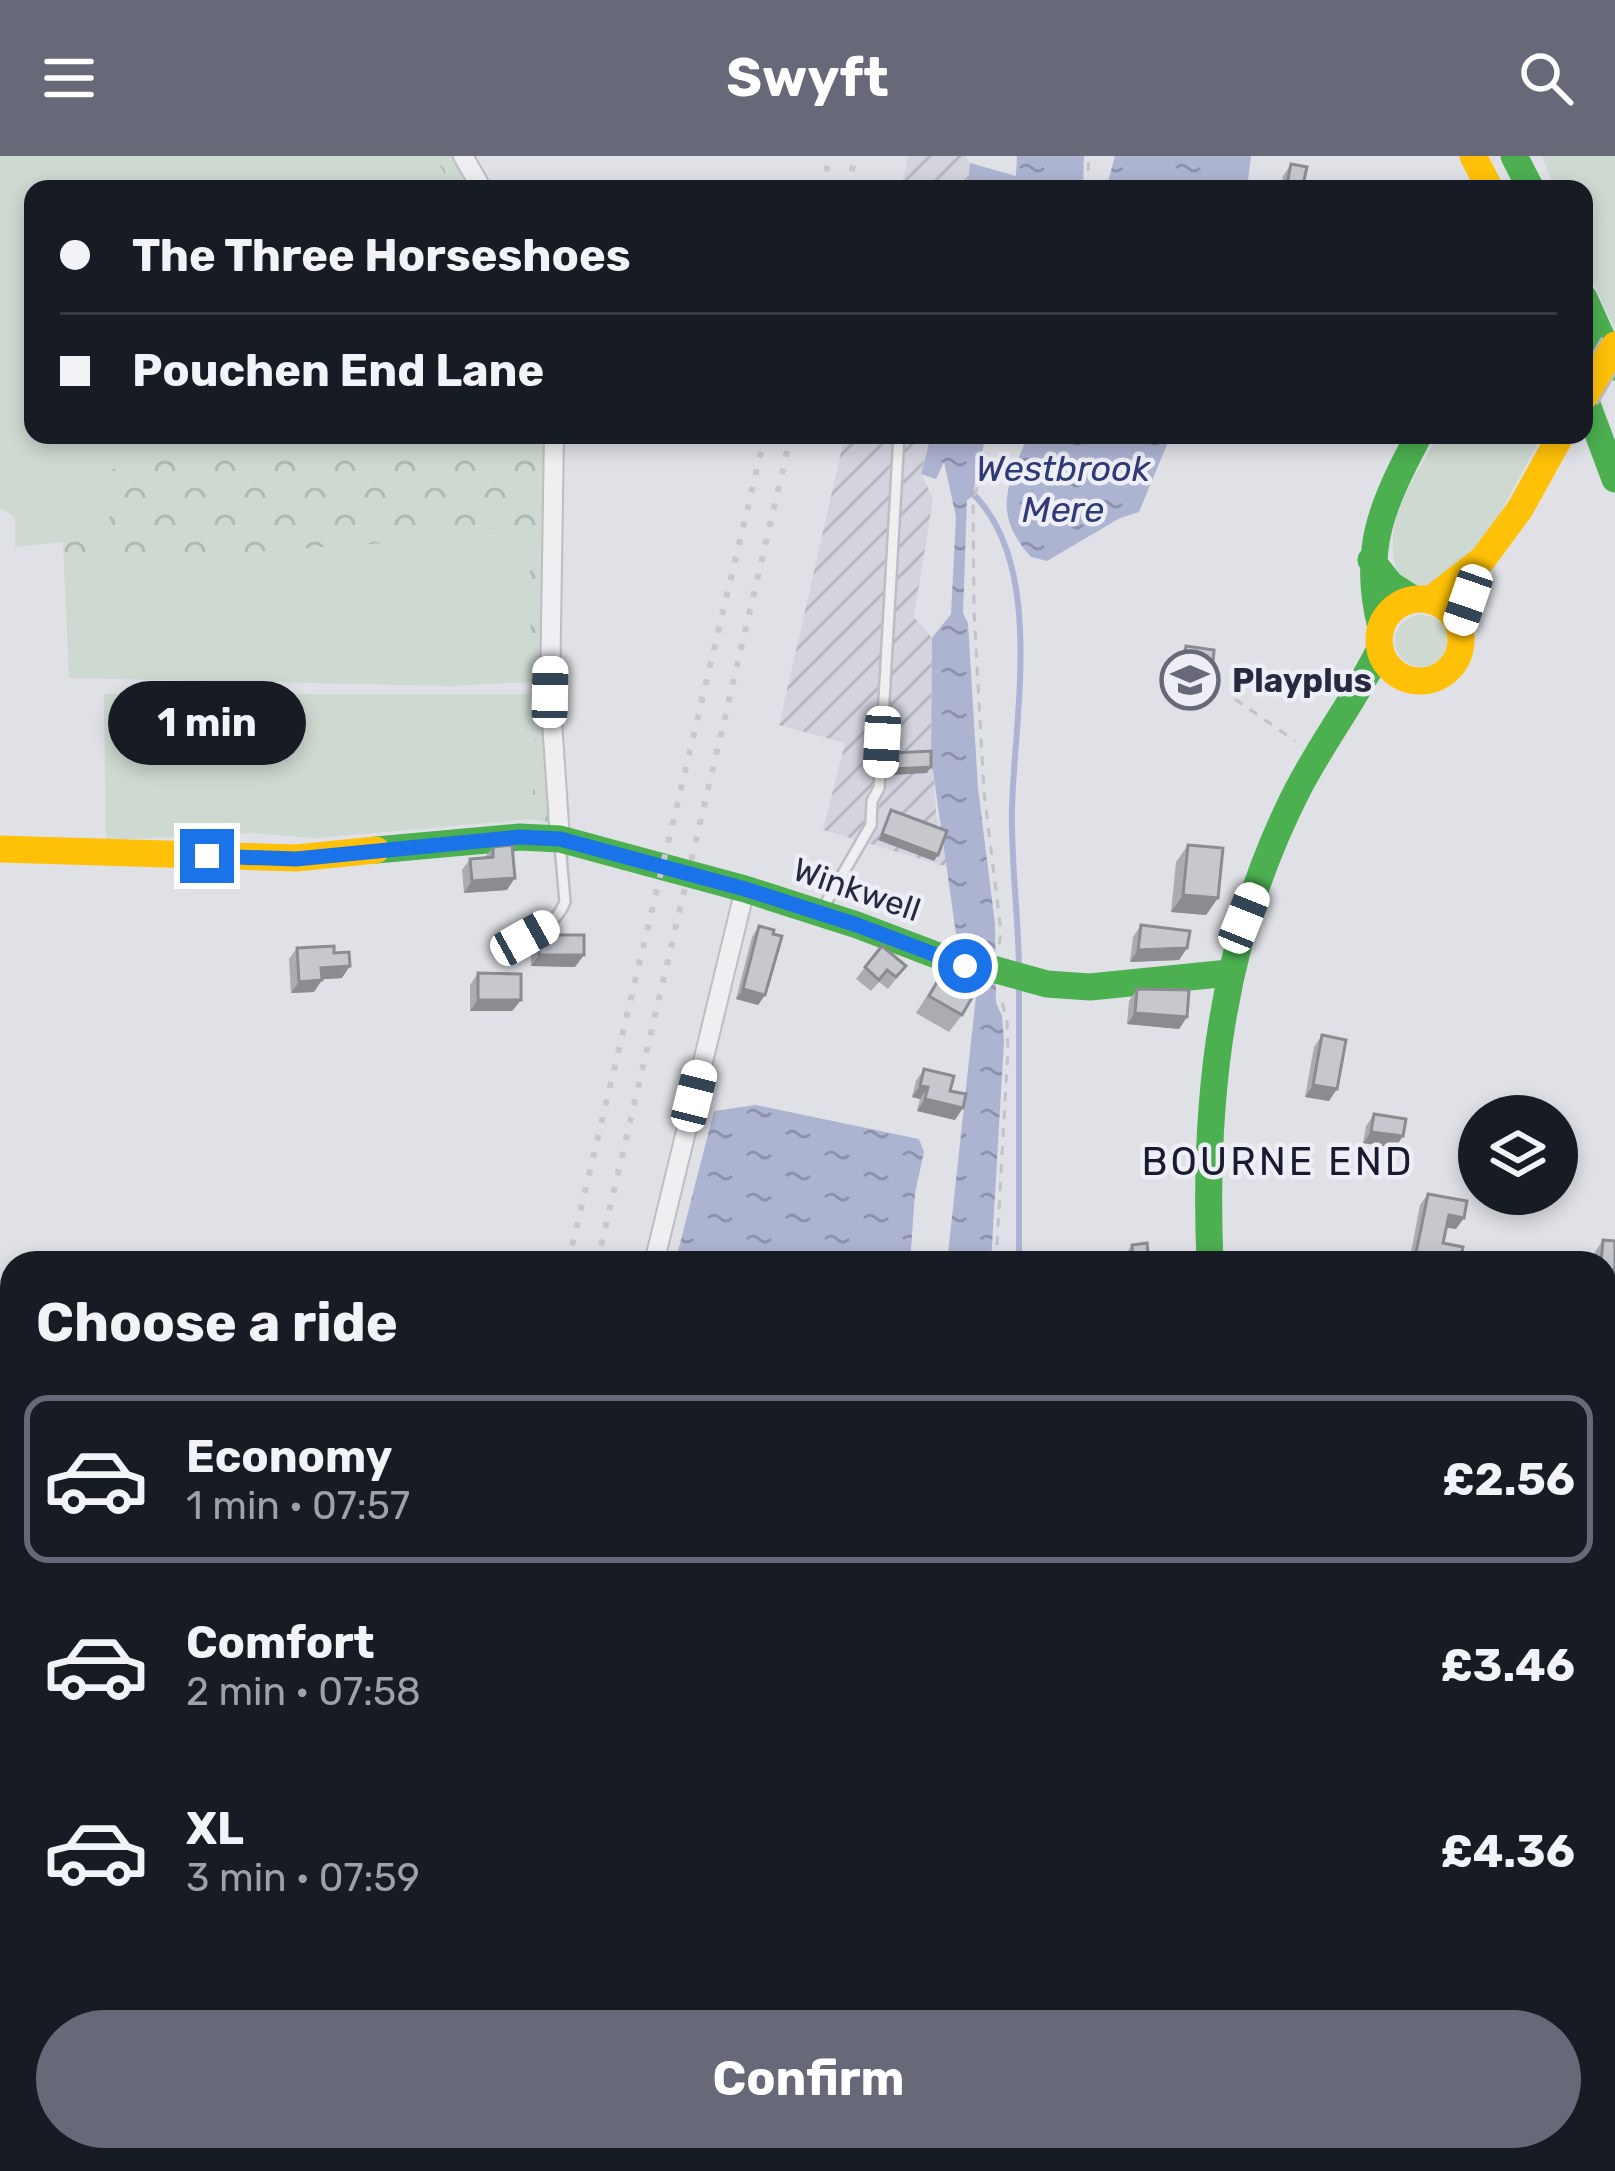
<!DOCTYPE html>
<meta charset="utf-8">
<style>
body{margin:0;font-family:Rubik,sans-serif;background:#242831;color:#f1f3f6;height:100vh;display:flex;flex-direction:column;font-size:45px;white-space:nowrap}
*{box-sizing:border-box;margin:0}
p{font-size:39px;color:#9ea1a6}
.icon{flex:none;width:66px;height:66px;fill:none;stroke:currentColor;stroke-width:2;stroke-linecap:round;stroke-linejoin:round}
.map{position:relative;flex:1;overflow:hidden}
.panel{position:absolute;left:0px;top:1095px;width:1617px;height:921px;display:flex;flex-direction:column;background:#171b24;border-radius:36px 36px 0 0;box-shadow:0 6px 18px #0003}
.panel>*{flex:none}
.hud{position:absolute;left:24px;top:24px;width:1569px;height:264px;border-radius:24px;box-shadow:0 6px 18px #0003;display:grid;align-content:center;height:264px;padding:0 36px;background:#171b24}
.buttons{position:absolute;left:1458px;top:939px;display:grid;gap:24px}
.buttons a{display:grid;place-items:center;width:120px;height:120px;border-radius:50%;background:#171b24;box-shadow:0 6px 18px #0003;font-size:60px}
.end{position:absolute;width:54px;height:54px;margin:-27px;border:15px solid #1a73e8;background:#fff;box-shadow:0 0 0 6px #fff}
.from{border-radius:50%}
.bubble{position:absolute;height:84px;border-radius:42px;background:#171b24;box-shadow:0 6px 18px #0003;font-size:39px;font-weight:700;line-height:84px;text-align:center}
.car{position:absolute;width:36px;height:72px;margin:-36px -18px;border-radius:15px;box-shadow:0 0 9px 3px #0007;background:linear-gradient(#fff 24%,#345 0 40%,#fff 0 76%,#345 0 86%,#fff 0)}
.hud b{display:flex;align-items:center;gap:42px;height:114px;font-size:45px}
.hud b+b{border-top:3px solid #363941}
.hud i{width:30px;height:30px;background:#f1f3f6}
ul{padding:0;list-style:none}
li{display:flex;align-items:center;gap:36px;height:168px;margin:0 24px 18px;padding:0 12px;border:6px solid transparent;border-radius:24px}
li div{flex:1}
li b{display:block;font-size:45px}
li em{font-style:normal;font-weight:700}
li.on{border-color:#676979}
li>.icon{width:108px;height:108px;stroke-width:1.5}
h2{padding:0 36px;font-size:54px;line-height:144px}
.action{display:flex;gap:24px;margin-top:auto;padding:24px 36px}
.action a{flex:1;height:138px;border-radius:72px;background:#676979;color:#fff;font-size:48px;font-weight:700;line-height:138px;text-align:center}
header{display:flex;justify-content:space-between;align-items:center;height:156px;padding:0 36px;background:#676979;color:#fff;font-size:54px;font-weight:700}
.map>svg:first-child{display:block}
</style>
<header><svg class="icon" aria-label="menu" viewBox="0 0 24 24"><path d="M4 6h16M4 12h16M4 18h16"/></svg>Swyft<svg class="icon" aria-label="search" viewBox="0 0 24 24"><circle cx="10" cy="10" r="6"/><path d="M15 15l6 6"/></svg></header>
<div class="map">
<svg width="1615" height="2015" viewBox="0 0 1615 2015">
<defs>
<pattern id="industrial-furrows" width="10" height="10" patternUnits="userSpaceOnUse" patternTransform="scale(3)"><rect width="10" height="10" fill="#d3d4de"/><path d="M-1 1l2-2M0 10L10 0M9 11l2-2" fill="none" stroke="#b5b6c0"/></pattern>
<pattern id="forest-crowns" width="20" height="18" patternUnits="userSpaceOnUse" patternTransform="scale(3)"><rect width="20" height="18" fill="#cdd9d1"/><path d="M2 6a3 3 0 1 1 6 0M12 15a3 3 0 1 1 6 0" fill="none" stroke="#b0bab4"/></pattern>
<pattern id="water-ripples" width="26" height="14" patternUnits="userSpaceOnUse" patternTransform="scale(3)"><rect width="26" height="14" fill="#adb4d2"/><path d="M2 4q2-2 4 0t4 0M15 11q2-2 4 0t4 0" fill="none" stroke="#8d92ac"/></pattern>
</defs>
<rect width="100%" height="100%" fill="#e0e1e6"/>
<!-- industrial -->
<path fill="url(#industrial-furrows)" d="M908 0H965L970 7 972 33H901Z
M845 279H930L921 317 933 343 914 461 932 482 931 577 936 659 948 711 823 674 845 587 779 569Z"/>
<!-- grass -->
<path fill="#cdd9d1" d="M0 0H434L454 33H33V279H491L149 285 112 380 15 391V361L0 352Z
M1542 0H1615V174L1584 105V33H1555Z
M1439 279H1542L1488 380 1430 433 1404 428C1373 378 1413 323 1439 279Z
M531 377V526L451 530 69 522 64 409Z
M1395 485a26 26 0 1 1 52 0a26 26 0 1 1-52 0Z
M104 538H536L532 663 315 682 250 677 106 684Z"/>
<!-- forest -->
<path fill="url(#forest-crowns)" d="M434 0H455L469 33H454Z
M545 279 548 666 532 663 536 538 531 526 530 377 64 409 63 385 111 380 106 319 148 285Z"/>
<!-- water -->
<path fill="url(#water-ripples)" d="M1017 0H1084L1083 33H968L970 7 1016 20Z
M1115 0H1251L1247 33H1106Z
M931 279H986L972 341 967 344 963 457 968 467 978 632 995 768 996 847 1002 860 1004 885 991 1107H947L976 840 974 801 956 778 931 601 932 482 951 458 956 361 944 306 936 323 921 318Z
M1028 279H1171L1139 356 1120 362 1047 405 1031 401C991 357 1008 328 1028 279Z
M756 949 919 983 924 996 915 1037 910 1107H675L714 955Z
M814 2004H924L928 2015H814Z"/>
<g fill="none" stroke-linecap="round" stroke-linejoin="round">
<!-- stream -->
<path stroke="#adb4d2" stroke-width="6" d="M968 333C1047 403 1014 560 1012 653 1011 705 1018 757 1019 810
M1019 829V1107
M1068 2004 1069 2015
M1196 2004 1197 2015"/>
<defs>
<path id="lane" d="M823 752 871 669 872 645 879 632 899 279
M502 795C526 782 555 772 565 746L560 688
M1103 2004 1105 2015
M1321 2006H1357L1360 2015"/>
<path id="street" d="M463 0 482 33
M554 279 550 536 560 683
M654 1107 745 733
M557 2004 559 2015"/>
</defs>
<!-- lane casing -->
<use href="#lane" stroke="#bdbec3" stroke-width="14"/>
<!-- street casing -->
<use href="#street" stroke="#bdbec3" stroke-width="22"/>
<!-- path -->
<path stroke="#c2c2c8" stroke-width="3" stroke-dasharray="9 9" stroke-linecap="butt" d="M1087 33 1089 0
M991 279 973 346 974 455 984 636 1001 776 999 789
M1235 543 1295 585
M996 1107 1008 893 1007 864 1000 839
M1605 1654 1615 1650
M1000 2004 1001 2015"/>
<!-- lane -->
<use href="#lane" stroke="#efeff2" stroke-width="9"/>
<!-- street -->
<use href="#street" stroke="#efeff2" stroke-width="18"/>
<!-- fast -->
<path stroke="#4caf50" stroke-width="27" d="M1514 0 1531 33
M1584 142 1615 211
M1584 240 1615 323
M1371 404 1391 429 1413 443
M1381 471C1361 393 1383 347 1419 279
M376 694 520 681 560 683 745 733 857 769 965 810 993 813 1047 828 1090 831 1229 817
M1210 1107C1203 942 1221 784 1297 635 1322 586 1356 542 1380 493
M1315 2004 1318 2015"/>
<!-- slow -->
<path stroke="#ffc107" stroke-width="27" d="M1473 0 1490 33
M1379 484a41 41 0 1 1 82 0a41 41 0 1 1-82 0Z
M1430 444 1483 403 1520 353 1561 279
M0 693 296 702 376 694"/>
<!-- rail -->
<path stroke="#c8c9cd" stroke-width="6" stroke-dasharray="6 12" stroke-linecap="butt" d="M822 33 830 0
M848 33 855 0
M568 1107 765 279
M597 1107 791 279
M361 2015 364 2004
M380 2015 383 2004"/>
<defs>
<path id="slow-bridge" d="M1584 241 1615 189"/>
</defs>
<!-- slow-bridge casing -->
<use href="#slow-bridge" stroke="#bcbdc3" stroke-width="32" stroke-linecap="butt"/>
<!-- slow-bridge -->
<use href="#slow-bridge" stroke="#ffc107" stroke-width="27"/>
</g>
<!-- wall -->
<path fill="#abacb1" d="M1291 8 1302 33H1280L1283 20Z
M1186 490 1203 545 1172 543 1177 501Z
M894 597 927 617 889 619 890 603Z
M1188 689 1218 742 1206 759 1171 756 1176 706Z
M493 691 507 734 464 737 462 714 470 703 485 701Z
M1141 769 1187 792 1179 804 1130 806 1133 781Z
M759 770 765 839 758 849 736 843 752 781Z
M539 779 575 811 531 810V790Z
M297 792 334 797 342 822 322 823 314 836 291 837 289 803Z
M951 802 962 859 949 876 916 857Z
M906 810 888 833 879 826 871 835 856 823 865 811Z
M478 817 521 844 512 855H470V829Z
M1137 833 1187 861 1179 873 1127 868 1129 845Z
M1322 879 1329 945 1305 941 1314 891Z
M924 913 950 935 955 964 917 955 920 943 912 941 916 925Z
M1374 958 1395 992 1363 987 1366 970Z
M1428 1038 1456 1073 1446 1072 1443 1087 1460 1107H1409L1420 1049Z
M1603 1084 1615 1085V1126L1605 1125V1107H1594L1595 1096Z
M1132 1089 1149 1107H1124V1100Z
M1204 2004H1265L1257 2015H1205Z"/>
<!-- shaded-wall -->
<path fill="#8b8c90" d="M1180 532 1211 534 1203 545 1172 543Z
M931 611 927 617 889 619 893 613Z
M882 678 938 699 934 705 878 684Z
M515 722 507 734 464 737 472 725Z
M1183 739 1218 742 1206 759 1171 756Z
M1187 792 1179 804 1130 806 1138 794Z
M539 799H584L575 811 531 810Z
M350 810 342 822 313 824 321 812Z
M322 824 314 836 291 837 299 826Z
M743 833 765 839 758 849 736 843Z
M478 844H521L512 855H470Z
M1135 857 1187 861 1179 873 1127 868Z
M1313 929 1337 933 1329 945 1305 941Z
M920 930 928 931 920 943 912 941Z
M925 943 963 952 955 964 917 955Z
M1371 976 1403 980 1395 992 1363 987Z
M1449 1059 1464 1062 1456 1073 1441 1070Z
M1605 1113 1615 1114V1126L1605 1125Z
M1248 2004H1265L1257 2015H1232L1239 2005Z"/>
<!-- building -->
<path fill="#c7c8ce" stroke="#8b8c90" stroke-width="3" d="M1291 8 1307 11 1302 33H1286Z
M1186 490 1214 494 1211 534 1180 532Z
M931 595V611L893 613 894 597Z
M891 654 947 675 938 699 882 678Z
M512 689 515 722 472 725 470 703 493 701V691Z
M1188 689 1223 692 1218 742 1183 739Z
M1141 769 1190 775 1187 792 1138 794Z
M759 770 774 774 773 778 782 780 765 839 743 833Z
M539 779H584V799H539Z
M334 790V797L349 796 350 810 321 812 322 824 299 826 297 792Z
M882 790 906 810 896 821 887 814 879 824 865 811Z
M951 802 985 819 962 859 929 840Z
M478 817 521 818V844H478Z
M1137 833 1189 834 1187 861 1135 857Z
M1322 879 1346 884 1337 933 1313 929Z
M924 913 954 920 950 935 966 938 963 952 925 943 928 931 920 930Z
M1374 958 1406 963 1403 980 1371 976Z
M1428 1038 1467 1045 1464 1062 1449 1059 1443 1087 1463 1091 1460 1107H1438L1415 1102Z
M1603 1084 1615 1085V1114L1605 1113V1107H1601Z
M1147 1087 1149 1107H1133L1132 1089Z
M1313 1101 1349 1107H1312Z
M1127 2004H1192L1194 2015H1128Z
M1222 2004H1248L1239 2005 1240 2015H1224Z"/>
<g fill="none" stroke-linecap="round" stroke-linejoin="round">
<!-- route -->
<path stroke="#1a73e8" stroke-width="15" d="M207 700 296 703 520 681 560 683 745 733 857 769 965 810"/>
</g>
<!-- icons -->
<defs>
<symbol id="school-ring" viewBox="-11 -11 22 22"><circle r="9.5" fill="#edeef6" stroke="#676979" stroke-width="1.5"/><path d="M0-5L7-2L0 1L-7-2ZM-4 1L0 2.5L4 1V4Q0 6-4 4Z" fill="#676979"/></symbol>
</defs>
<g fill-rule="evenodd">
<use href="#school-ring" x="1157" y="491" width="66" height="66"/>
</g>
<g text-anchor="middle" stroke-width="9" stroke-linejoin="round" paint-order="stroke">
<!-- poi labels -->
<g font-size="33" font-weight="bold" fill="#26293f" stroke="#edeef6" text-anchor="start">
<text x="1232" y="536">Playplus</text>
</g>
<!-- street labels -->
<g font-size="33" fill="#26293f" stroke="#edeef6">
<text transform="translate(857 733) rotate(19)" y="12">Winkwell</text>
</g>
<!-- water labels -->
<g font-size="36" font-style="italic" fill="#2f3b74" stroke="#edeef6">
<text x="1063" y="325">Westbrook<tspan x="1063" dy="41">Mere</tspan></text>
</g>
<!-- quarter labels -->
<g font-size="39" letter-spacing="3" fill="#191a30" stroke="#edeef6">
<text x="1278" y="1019">BOURNE END</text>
</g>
</g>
</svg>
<div class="buttons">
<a><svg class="icon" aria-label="layers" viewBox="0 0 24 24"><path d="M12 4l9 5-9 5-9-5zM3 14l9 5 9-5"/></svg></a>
</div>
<i class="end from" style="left:965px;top:810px"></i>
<i class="end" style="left:207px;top:700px"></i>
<div class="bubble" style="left:108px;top:525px;width:198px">1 min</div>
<i class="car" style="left:1468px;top:444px;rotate:199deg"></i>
<i class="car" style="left:550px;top:536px;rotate:1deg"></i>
<i class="car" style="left:882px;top:586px;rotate:183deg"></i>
<i class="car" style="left:1244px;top:762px;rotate:22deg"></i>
<i class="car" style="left:525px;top:782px;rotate:61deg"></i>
<i class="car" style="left:694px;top:940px;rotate:14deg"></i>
<div class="hud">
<b><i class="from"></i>The Three Horseshoes</b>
<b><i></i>Pouchen End Lane</b>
</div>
<section class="panel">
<h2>Choose a ride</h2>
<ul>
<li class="on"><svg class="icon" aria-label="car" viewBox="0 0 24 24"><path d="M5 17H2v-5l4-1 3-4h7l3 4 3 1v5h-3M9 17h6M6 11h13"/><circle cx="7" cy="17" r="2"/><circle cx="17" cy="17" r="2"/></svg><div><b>Economy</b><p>1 min · 07:57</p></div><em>£2.56</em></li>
<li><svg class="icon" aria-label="car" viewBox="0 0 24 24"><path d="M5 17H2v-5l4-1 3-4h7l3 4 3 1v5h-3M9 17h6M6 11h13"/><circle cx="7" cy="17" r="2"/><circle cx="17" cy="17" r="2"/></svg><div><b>Comfort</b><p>2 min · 07:58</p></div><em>£3.46</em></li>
<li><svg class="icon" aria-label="car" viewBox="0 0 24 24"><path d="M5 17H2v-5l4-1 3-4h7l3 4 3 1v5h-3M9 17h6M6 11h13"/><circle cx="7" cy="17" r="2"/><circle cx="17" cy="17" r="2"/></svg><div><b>XL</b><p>3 min · 07:59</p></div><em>£4.36</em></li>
</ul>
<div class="action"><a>Confirm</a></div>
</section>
</div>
